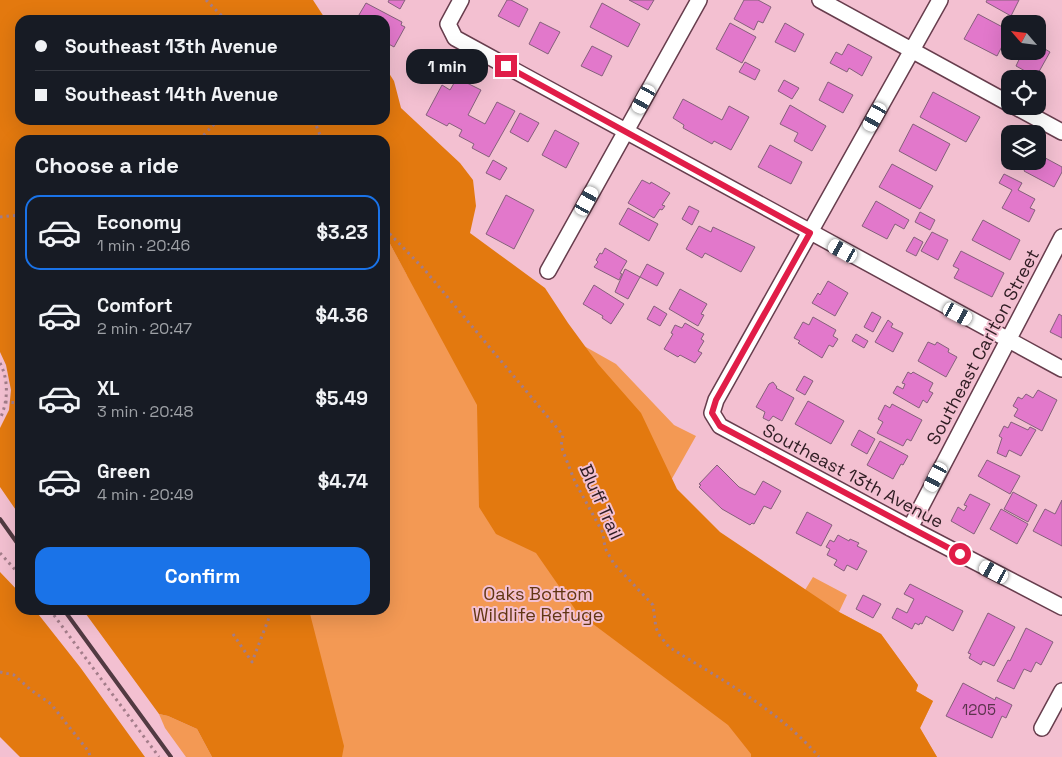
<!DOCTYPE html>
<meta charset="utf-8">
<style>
body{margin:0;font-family:"Space Grotesk",sans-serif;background:#242831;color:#f1f3f6;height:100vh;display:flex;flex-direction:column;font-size:19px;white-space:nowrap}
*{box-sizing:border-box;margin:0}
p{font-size:16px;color:#9ea1a6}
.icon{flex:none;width:28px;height:28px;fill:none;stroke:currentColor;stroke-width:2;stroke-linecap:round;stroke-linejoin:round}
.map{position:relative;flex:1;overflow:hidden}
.drawer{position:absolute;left:15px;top:135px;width:375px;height:480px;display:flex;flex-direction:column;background:#171b24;border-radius:15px;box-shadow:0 5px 20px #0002}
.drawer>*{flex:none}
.hud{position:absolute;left:15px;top:15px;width:375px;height:110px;border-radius:15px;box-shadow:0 5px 20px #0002;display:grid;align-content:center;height:110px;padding:0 20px;background:#171b24}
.needle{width:32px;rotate:298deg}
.controls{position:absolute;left:1001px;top:15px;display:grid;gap:10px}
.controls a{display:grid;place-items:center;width:45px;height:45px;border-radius:10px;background:#171b24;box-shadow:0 5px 20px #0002;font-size:25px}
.end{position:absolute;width:22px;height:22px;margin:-11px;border:6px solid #e11d48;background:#fff;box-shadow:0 0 0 2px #fff}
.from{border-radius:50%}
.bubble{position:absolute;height:35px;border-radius:15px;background:#171b24;box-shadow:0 5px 20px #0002;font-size:16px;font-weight:800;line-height:35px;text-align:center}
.car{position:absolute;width:15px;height:30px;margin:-15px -8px;border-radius:6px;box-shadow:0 0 4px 1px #0007;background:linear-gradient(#fff 24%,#345 0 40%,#fff 0 76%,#345 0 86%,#fff 0)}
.hud b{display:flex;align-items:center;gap:18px;height:48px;font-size:19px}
.hud b+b{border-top:1px solid #363941}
.hud i{width:12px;height:12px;background:#f1f3f6}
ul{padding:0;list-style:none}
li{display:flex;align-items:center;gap:15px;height:75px;margin:0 10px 8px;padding:0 10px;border:2px solid transparent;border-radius:15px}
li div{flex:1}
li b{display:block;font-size:19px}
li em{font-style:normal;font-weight:800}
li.on{border-color:#1a73e8}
li>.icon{width:45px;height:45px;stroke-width:1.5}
h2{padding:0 20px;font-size:22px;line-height:60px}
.button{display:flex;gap:10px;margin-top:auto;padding:10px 20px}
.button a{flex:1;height:58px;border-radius:15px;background:#1a73e8;color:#fff;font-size:20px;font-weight:800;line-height:58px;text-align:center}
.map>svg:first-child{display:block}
</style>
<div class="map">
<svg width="1062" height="757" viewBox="0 0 1062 757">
<rect width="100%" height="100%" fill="#f3c0d1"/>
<!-- green -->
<path fill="#f39954" d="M385 241 389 242 407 275 545 324 616 364 674 425 696 436 656 507 805 590 813 577 847 595 839 612 881 634 918 685 916 691 933 701 920 728 937 757H222L116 610H385Z
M159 714 168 716 197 729 212 757H186L165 728Z"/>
<!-- forest -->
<path fill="#e3790f" d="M0 0H313L326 20H20V120H385V67L394 81 401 108 460 163 473 180 476 206 470 233 545 288 568 323 598 364 641 413 677 489 720 532 839 612 881 634 918 685 916 691 933 701 920 728 937 757H751V754L728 725 577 612 536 553 496 534 479 507 477 405 389 242 385 241V140H20V516L0 487V428L9 410 11 390 6 365 0 352Z
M0 572 20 593V610H35L80 667 145 757H20L0 737Z
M83 610H309L344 746 342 757H212L197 729 168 716 159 714Z"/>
<!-- building -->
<path fill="#e278cb" stroke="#85607b" d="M389 0H405L400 9 388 2Z
M507 0H511L528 9 519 27 498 16Z
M629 0H654L648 10Z
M744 0H758L771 7 763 23 758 21 754 30 734 19Z
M987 0H1019L1011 16 986 2Z
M366 3 402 22 401 25 405 27 394 47 385 42V20H356Z
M602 3 640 24 628 47 590 27Z
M978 14 1010 31 997 56 964 39Z
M540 22 560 32 548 54 529 44Z
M730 23 756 37 742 63 716 49Z
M785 23 804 34 795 52 775 42Z
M848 44 872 57 862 76 849 68 847 72 830 63 836 52 842 55Z
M1038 45 1050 52 1036 77 1016 66 1023 51H1038Z
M592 46 612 56 602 76 581 66Z
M745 62 760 70 755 80 739 72Z
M457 78 481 90 468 115 485 124 497 102 515 111 489 157 472 148 474 144 459 136 462 130 449 123 447 126 426 115 442 85 450 90Z
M784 80 799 88 792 99 778 91Z
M828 82 853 95 843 113 819 100Z
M933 92 980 117 966 142 920 117Z
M683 99 722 120 729 106 749 117 731 150 714 141 712 144 683 128 684 125 673 118Z
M790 105 826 126 812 151 794 141 798 133 780 124Z
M520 113 539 123 528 142 510 132Z
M913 124 950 144 936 171 899 151Z
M555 130 579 143 566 168 542 155Z
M770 145 802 162 791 184 758 167Z
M1038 154 1062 167V172L1054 187 1024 171 1029 161H1038Z
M493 160 507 168 500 180 486 173Z
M892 164 933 186 920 209 879 187Z
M1004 174 1022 183 1018 190 1035 199 1030 208 1035 210 1029 222 1002 208 1012 190 999 183Z
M642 180 650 184 651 182 670 193 662 205 665 206 662 210 660 209 654 218 628 203Z
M506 195 534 210 514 249 486 234Z
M876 201 909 220 904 229 895 224 887 239 862 226Z
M689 206 699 211 692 225 682 219Z
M628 208 658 224 649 241 619 224Z
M920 212 935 220 930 230 915 222Z
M983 220 1020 240 1010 260 972 240Z
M699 226 711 232 713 227 755 247 741 272 705 253 702 258 686 249Z
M932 232 948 240 938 260 921 251Z
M914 237 923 242 916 256 906 251Z
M605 248 627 261 620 273 622 274 619 280 594 267 598 262 596 260 600 253 602 254Z
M961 251 1004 273 992 297 954 278 959 269 953 266Z
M647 264 664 273 657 286 640 277Z
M625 269 640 277 628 299 615 292Z
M828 281 848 293 835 316 812 303 818 293 820 295Z
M594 285 624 304 611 324 602 318 603 316 583 304Z
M680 289 707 304 701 314 704 315 698 326 669 309Z
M654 306 667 314 660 326 647 319Z
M872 312 881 317 873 332 864 327Z
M1059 314 1062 316V338L1050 332Z
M813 317 836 330 833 336 838 339 833 347 829 345 822 358 798 343 800 341 794 338 803 322 809 325Z
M888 320 893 324 891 327 903 333 893 352 875 342Z
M685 323 704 334 701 339 704 341 698 351 702 353 695 363 680 355 678 357 664 349 673 334 671 333 675 325 682 328Z
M856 334 868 341 864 348 852 341Z
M928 342 935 345 937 342 949 349 948 352 957 357 946 377 918 361Z
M908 372 911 374 913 372 933 383 929 391 933 393 927 403 923 400 919 408 893 393 897 386 903 389 905 384 902 383Z
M804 376 813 381 805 395 796 390Z
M773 382 777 387 776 388 794 398 782 421 773 416 769 421 763 418 765 412 756 407 769 384Z
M1038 390 1057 400 1042 431 1014 416 1018 409 1013 406 1018 397 1022 399 1026 394 1033 398Z
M808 401 844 421 831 444 795 424Z
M892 404 922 420 911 441 907 439 903 446 877 433 883 422 878 419 885 405 890 408Z
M1011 422 1028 430 1030 427 1036 430 1021 456 1009 450 1006 457 997 453 1002 438 999 436 1004 426 1008 428Z
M859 430 875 439 867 454 851 445Z
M880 441 908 456 903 465 901 464 893 479 867 465Z
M987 460 1020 476 1010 494 978 476Z
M717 465 739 487 755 495 763 481 781 491 771 509 764 506 754 524 752 523 750 525 722 509 699 487 701 485 699 484Z
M1013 492 1037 505 1028 522 1004 509Z
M970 494 990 504 974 534 951 521 958 507 964 511 967 506 964 505Z
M1062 500V546L1033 531 1045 509 1055 514Z
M1001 509 1028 524 1017 544 990 529Z
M807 512 832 525 821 546 796 533Z
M838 535 849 541 850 539 859 543 857 546 867 551 857 570 847 565 844 571 834 565 837 560 827 555 830 549 826 547 830 540 834 542Z
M910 584 963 611 953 631 926 616 922 624 920 623 919 625 915 623 912 629 892 618 897 608 907 613 914 599 904 594Z
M863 595 881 604 873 618 856 609Z
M988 613 1015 627 994 666 983 661 981 665 969 658 971 654 968 653Z
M1026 628 1053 642 1041 665 1036 662 1031 672 1024 669 1014 689 997 681 1008 660 1010 661Z
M963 683 995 700 996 697 1012 705 1006 718 1002 716 992 738 946 716Z"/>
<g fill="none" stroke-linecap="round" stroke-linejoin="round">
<defs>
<path id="minor" d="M461 0 448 24 455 38 1062 369
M820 0 1010 104
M940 0 716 400 712 413 720 426 910 528 1062 607
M1014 106 1062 132
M548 271 699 0
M910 528 1062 237
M1042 728 1062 691"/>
</defs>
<!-- minor casing -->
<use href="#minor" stroke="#673d4d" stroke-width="18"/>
<!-- path -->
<path stroke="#a37d8a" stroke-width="3" stroke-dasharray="2.5 4" stroke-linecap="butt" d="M206 0 226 20
M314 120 322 140
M199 140 218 120
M0 217 20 215
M385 229 424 269 563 435 561 446 575 482 603 533 605 548 614 564 653 605 656 628 660 636 669 647C720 679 779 710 819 757
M0 363C9 380 8 402 0 419
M5 402 20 403
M0 553 20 575
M50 610 159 757
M233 634 252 662 272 610
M0 672 14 675 31 690 51 704 89 752 90 757"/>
<!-- minor -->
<use href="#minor" stroke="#fff" stroke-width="15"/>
<!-- rail -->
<path stroke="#523a42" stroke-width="4" d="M0 519 20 547
M64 610 171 757"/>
</g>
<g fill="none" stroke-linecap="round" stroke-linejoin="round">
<!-- route -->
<path stroke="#e11d48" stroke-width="6" d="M506 66 810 233 716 400 712 413 720 426 960 554"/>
</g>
<g text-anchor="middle" stroke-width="4" stroke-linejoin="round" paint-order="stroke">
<!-- number labels -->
<g font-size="15" fill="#5b334c">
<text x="979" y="715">1205</text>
</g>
<!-- street labels -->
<g font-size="18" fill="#2e1c22" stroke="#f3c0d1">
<text transform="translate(983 347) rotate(-62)" y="6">Southeast Carlton Street</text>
<text transform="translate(853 476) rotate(28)" y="6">Southeast 13th Avenue</text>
<text transform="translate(601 502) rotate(66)" y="6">Bluff Trail</text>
</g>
<!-- park labels -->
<g font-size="18" fill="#613613" stroke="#f3c0d1">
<text x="538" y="600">Oaks Bottom<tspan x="538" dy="21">Wildlife Refuge</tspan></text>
</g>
</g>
</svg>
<div class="controls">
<a><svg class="needle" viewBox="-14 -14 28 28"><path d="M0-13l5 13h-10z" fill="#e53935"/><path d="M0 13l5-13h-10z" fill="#9ea1a6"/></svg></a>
<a><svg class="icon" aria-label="locate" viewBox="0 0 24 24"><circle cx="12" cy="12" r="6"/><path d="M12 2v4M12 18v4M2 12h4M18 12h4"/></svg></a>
<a><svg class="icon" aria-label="layers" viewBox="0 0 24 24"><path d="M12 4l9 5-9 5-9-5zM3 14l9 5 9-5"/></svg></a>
</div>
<i class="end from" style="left:960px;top:554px"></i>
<i class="end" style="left:506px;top:66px"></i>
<div class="bubble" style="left:406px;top:49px;width:82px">1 min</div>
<i class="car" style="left:644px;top:99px;rotate:209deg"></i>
<i class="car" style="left:875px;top:117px;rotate:209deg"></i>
<i class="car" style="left:587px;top:201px;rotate:29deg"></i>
<i class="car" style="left:843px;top:251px;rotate:299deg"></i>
<i class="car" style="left:958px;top:314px;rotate:118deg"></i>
<i class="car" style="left:936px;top:477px;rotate:208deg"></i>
<i class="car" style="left:994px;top:572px;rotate:298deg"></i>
<div class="hud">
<b><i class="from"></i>Southeast 13th Avenue</b>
<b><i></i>Southeast 14th Avenue</b>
</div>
<section class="drawer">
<h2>Choose a ride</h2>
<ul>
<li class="on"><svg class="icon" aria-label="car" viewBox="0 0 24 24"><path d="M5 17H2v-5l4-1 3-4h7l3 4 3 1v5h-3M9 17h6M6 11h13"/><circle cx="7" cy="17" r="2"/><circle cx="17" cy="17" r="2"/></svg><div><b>Economy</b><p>1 min · 20:46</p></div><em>$3.23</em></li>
<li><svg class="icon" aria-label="car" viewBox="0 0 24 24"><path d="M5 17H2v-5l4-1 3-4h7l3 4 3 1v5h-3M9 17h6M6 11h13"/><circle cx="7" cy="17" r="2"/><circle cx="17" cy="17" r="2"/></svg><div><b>Comfort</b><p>2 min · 20:47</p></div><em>$4.36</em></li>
<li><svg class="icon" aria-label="car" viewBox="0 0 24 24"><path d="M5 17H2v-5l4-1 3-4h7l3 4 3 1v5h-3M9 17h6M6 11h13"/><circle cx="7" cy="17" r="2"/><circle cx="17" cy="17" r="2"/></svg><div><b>XL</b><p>3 min · 20:48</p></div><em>$5.49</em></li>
<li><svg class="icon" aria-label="car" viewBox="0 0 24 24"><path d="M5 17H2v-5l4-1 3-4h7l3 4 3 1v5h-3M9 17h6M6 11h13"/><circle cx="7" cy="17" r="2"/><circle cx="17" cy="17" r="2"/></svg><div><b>Green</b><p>4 min · 20:49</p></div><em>$4.74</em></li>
</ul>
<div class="button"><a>Confirm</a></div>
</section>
</div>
